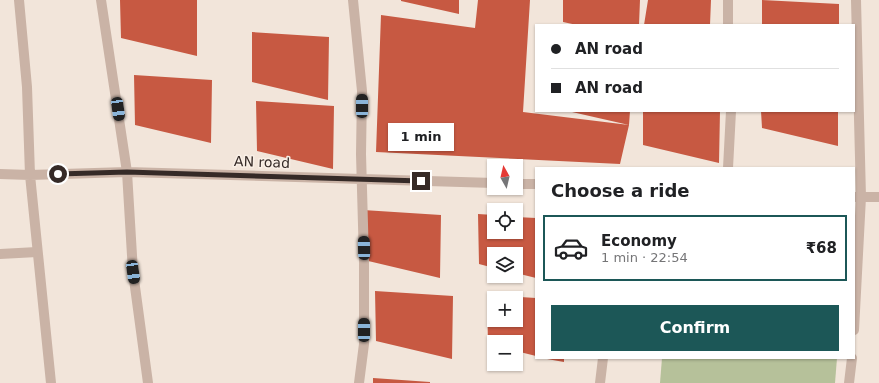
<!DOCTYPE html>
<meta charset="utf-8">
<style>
body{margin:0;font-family:"DejaVu Sans",sans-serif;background:#f6f6f6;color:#202124;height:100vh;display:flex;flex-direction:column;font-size:15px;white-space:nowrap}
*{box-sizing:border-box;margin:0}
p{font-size:13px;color:#757577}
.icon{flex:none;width:22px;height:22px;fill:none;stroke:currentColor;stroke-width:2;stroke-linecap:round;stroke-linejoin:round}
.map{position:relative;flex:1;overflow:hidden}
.side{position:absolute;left:535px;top:167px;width:320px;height:192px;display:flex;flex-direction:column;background:#fff;border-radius:0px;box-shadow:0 1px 3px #0004}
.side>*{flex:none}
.banner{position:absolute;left:535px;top:24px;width:320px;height:88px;border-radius:0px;box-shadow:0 1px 3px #0004;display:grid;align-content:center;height:88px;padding:0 16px;background:#fff}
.needle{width:26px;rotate:352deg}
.controls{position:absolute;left:487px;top:159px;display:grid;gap:8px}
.controls a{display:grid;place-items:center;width:36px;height:36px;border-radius:0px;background:#fff;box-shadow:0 1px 3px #0004;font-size:20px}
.end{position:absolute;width:18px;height:18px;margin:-9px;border:5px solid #352a27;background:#fff;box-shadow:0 0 0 2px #fff}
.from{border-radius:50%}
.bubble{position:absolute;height:28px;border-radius:0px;background:#fff;box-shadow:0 1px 3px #0004;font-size:13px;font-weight:600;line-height:28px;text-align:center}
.car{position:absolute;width:12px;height:24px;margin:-12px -6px;border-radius:5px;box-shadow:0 0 3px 1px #0007;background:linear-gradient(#222 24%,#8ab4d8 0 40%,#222 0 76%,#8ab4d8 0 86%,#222 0)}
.banner b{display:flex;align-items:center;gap:14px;height:38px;font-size:15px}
.banner b+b{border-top:1px solid #e0e0e0}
.banner i{width:10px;height:10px;background:#202124}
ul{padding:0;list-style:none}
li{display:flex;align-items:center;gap:12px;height:66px;margin:0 8px 6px;padding:0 8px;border:2px solid transparent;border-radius:0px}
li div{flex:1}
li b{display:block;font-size:15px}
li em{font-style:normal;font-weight:600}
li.on{border-color:#1c5757}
li>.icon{width:36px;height:36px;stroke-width:1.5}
h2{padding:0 16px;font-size:18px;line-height:48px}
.primary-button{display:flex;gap:8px;margin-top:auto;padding:8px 16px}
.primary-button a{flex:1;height:46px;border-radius:0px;background:#1c5757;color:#fff;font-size:16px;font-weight:600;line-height:46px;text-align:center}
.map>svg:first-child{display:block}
</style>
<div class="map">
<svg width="879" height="383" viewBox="0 0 879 383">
<rect width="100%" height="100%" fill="#f2e5da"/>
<!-- green -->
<path fill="#b6c19a" d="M662 358H837L835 383H660Z"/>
<!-- building -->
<path fill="#c75942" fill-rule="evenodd" d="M120 0H197V56L121 38Z
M401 0H459V14L401 1Z
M478 0H530L523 112 629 125 572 112 630 111 629 125 620 164 376 152 381 15 475 28Z
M563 0H640L639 25H577L563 22Z
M648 0H711L710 25H644Z
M762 0 839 4V25H762Z
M252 32 329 37 328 100 252 82Z
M134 75 212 80 211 143 135 125Z
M256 101 334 106 333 169 257 151Z
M643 111H720L719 163 643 145Z
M761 111H838V146L762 128Z
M363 210 441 215 440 278 364 260Z
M478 214 494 215V232H516V217L536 218V278L516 273V254H494V268L479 264Z
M375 291 453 296 452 359 376 341Z
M487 295 536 298V356L516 351V342H494V346L488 345ZM494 298H516V320H494Z
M547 358H564V362L547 359Z
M373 378 430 382V383H373Z"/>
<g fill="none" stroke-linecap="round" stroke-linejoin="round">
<!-- minor -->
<path stroke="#cab3a6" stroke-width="10" d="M19 0 27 87 30 175 51 383
M101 0 127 172 133 272 148 383
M353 0 362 91 361 154 364 260V344L359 383
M728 25V0
M728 168 731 111
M0 174 30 175 127 172 494 183
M516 184H536
M855 197H879
M0 254 37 252
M854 330 861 197 856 0
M600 383 603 358
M849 383 852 358"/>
</g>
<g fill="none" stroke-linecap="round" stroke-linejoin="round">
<!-- route -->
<path stroke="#352a27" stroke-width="5" d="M58 174 127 172 421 181"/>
</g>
<g text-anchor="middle" stroke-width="3" stroke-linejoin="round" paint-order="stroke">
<!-- street labels -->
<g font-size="14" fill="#352a27" stroke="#f9efe6">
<text transform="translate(262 162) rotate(2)" y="5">AN road</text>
</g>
</g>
</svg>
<div class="controls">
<a><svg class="needle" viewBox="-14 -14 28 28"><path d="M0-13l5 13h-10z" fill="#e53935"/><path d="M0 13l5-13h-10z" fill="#757577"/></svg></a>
<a><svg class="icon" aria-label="locate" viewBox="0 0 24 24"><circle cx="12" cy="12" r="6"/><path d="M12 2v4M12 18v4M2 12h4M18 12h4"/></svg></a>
<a><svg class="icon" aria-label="layers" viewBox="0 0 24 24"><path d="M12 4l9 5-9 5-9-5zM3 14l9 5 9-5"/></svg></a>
<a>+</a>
<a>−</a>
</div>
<i class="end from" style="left:58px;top:174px"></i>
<i class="end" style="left:421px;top:181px"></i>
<div class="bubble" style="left:388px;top:123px;width:66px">1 min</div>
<i class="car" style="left:362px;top:106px;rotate:0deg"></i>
<i class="car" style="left:118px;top:109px;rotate:172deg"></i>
<i class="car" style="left:364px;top:248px;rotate:359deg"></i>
<i class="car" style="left:133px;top:272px;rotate:172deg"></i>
<i class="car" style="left:364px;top:330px;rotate:0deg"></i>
<div class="banner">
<b><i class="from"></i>AN road</b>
<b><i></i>AN road</b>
</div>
<section class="side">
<h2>Choose a ride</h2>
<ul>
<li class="on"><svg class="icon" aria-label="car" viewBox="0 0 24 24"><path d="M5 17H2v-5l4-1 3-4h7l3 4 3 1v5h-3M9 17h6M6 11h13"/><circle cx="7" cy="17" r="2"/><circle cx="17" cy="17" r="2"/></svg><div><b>Economy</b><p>1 min · 22:54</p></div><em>₹68</em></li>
</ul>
<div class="primary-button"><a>Confirm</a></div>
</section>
</div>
